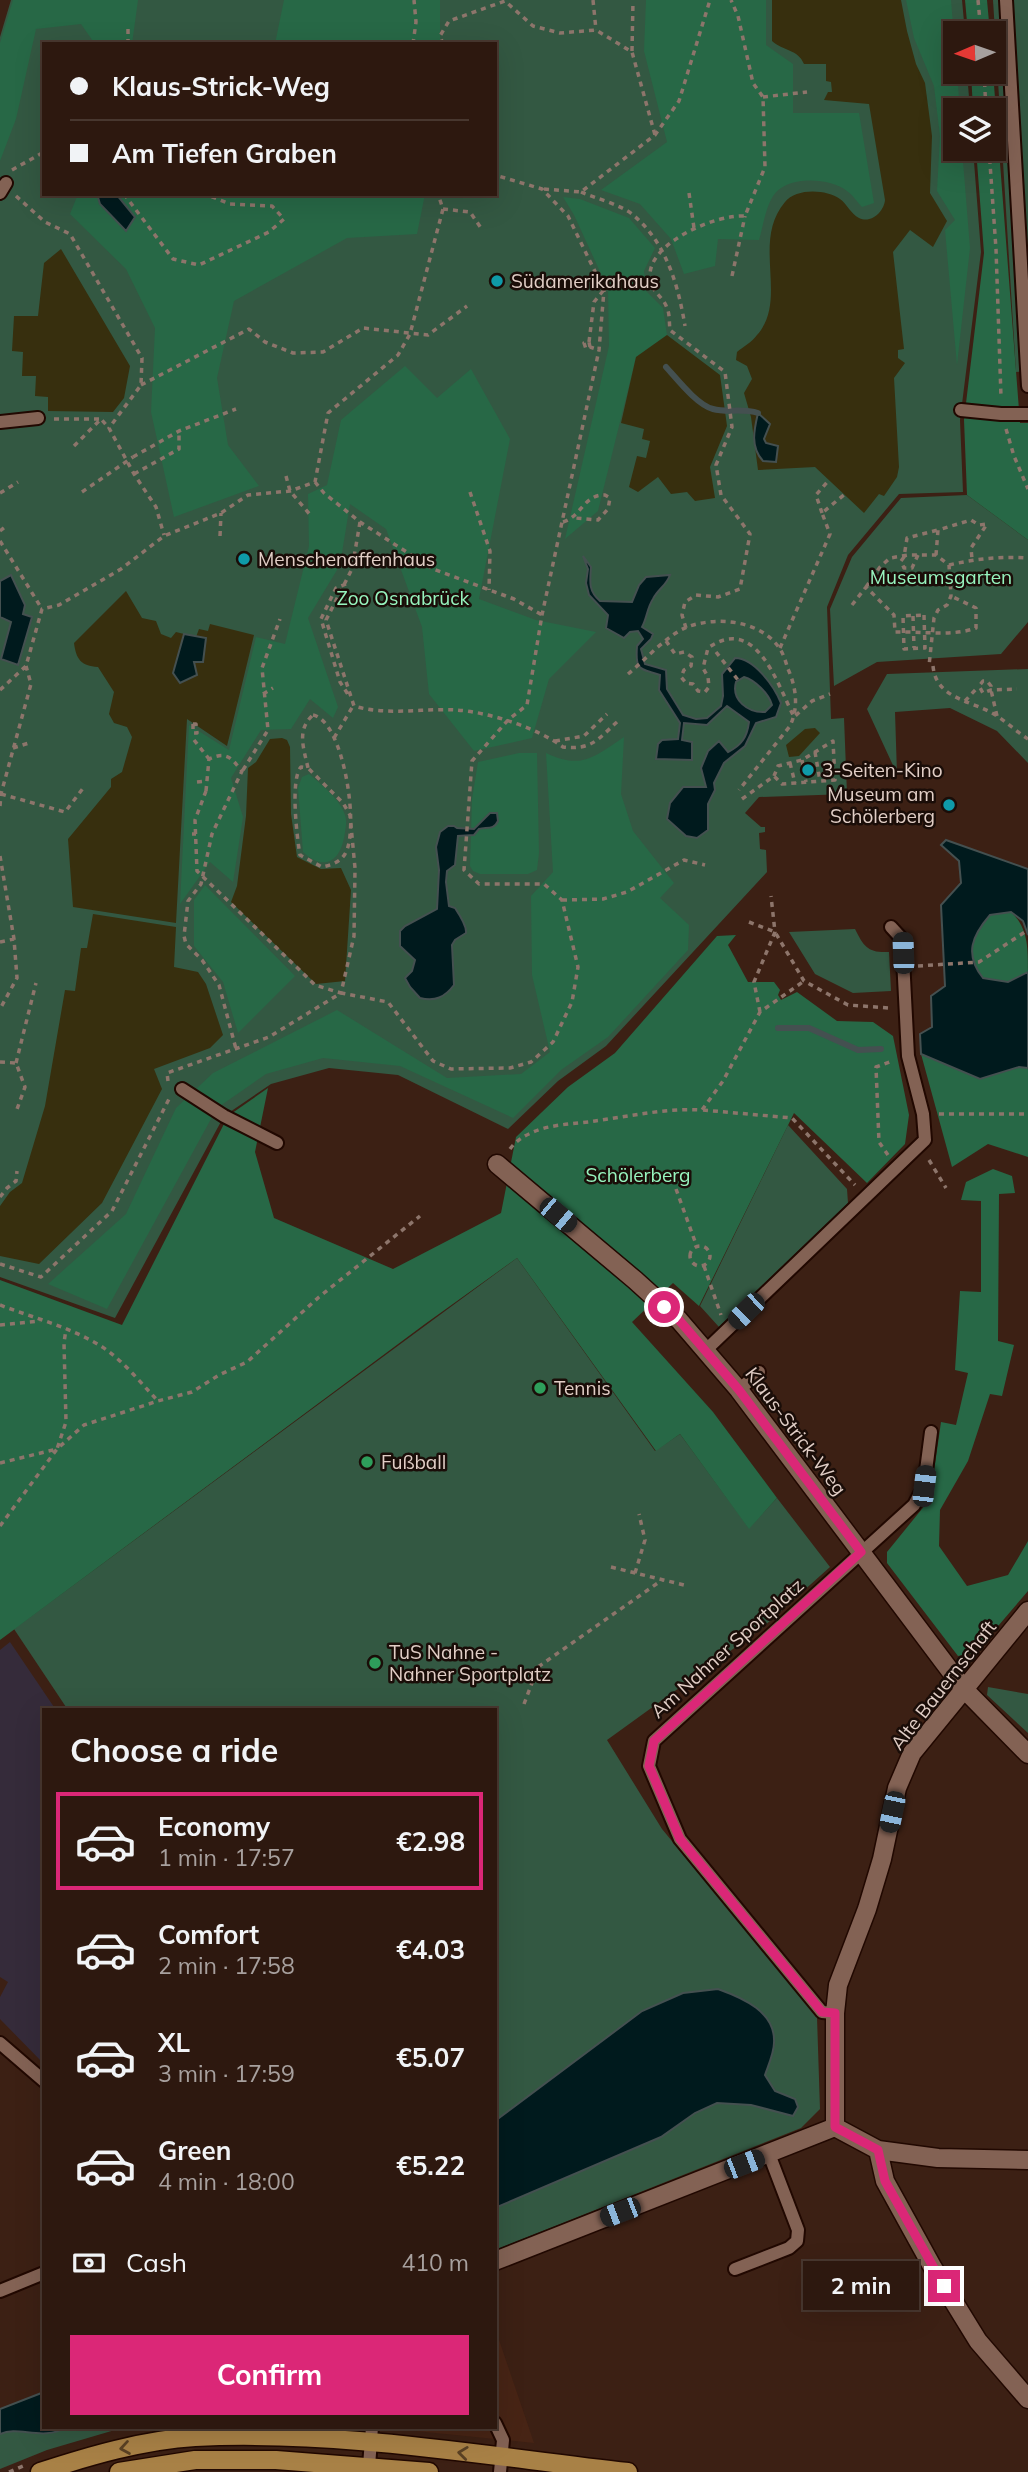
<!DOCTYPE html>
<meta charset="utf-8">
<style>
body{margin:0;font-family:Mulish,sans-serif;background:#39251d;color:#f1f3f6;height:100vh;display:flex;flex-direction:column;font-size:26px;white-space:nowrap}
*{box-sizing:border-box;margin:0}
p{font-size:23px;color:#a7a09e}
.icon{flex:none;width:38px;height:38px;fill:none;stroke:currentColor;stroke-width:2;stroke-linecap:round;stroke-linejoin:round}
.map{position:relative;flex:1;overflow:hidden}
.sheet{position:absolute;left:42px;top:1708px;width:455px;height:721px;display:flex;flex-direction:column;background:#2d180f;border-radius:0px;box-shadow:0 7px 28px #0002,0 0 0 2px #48372f}
.sheet>*{flex:none}
.top-card{position:absolute;left:42px;top:42px;width:455px;height:154px;border-radius:0px;box-shadow:0 7px 28px #0002,0 0 0 2px #48372f;display:grid;align-content:center;height:154px;padding:0 28px;background:#2d180f}
.needle{width:46px;rotate:268deg}
.buttons{position:absolute;left:943px;top:21px;display:grid;gap:14px}
.buttons a{display:grid;place-items:center;width:63px;height:63px;border-radius:0px;background:#2d180f;box-shadow:0 7px 28px #0002,0 0 0 2px #48372f;font-size:35px}
.end{position:absolute;width:32px;height:32px;margin:-16px;border:9px solid #db2777;background:#fff;box-shadow:0 0 0 4px #fff}
.from{border-radius:50%}
.bubble{position:absolute;height:49px;border-radius:0px;background:#2d180f;box-shadow:0 7px 28px #0002,0 0 0 2px #48372f;font-size:23px;font-weight:700;line-height:49px;text-align:center}
.car{position:absolute;width:21px;height:42px;margin:-21px -10px;border-radius:9px;box-shadow:0 0 5px 2px #0007;background:linear-gradient(#222 24%,#8ab4d8 0 40%,#222 0 76%,#8ab4d8 0 86%,#222 0)}
.top-card b{display:flex;align-items:center;gap:24px;height:66px;font-size:26px}
.top-card b+b{border-top:2px solid #48372f}
.top-card i{width:18px;height:18px;background:#f1f3f6}
ul{padding:0;list-style:none}
li{display:flex;align-items:center;gap:21px;height:98px;margin:0 14px 10px;padding:0 14px;border:4px solid transparent;border-radius:0px}
li div{flex:1}
li b{display:block;font-size:26px}
li em{font-style:normal;font-weight:700}
li.selected{border-color:#db2777}
li>.icon{width:63px;height:63px;stroke-width:1.5}
h2{padding:0 28px;font-size:32px;line-height:84px}
.pay{display:flex;align-items:center;gap:18px;height:77px;padding:0 28px;font-size:26px}
.pay p{margin-inline-start:auto}
.button{display:flex;gap:14px;margin-top:auto;padding:14px 28px}
.button a{flex:1;height:80px;border-radius:0px;background:#db2777;color:#fff;font-size:28px;font-weight:700;line-height:80px;text-align:center}
.map>svg:first-child{display:block}
</style>
<div class="map">
<svg width="1028" height="2472" viewBox="0 0 1028 2472">
<rect width="100%" height="100%" fill="#3c2014"/>
<!-- built -->
<path fill="#472415" d="M495 2328 534 2443 376 2427H495Z"/>
<!-- medical -->
<path fill="#352b3a" d="M10 1642 56 1710H44V2064L0 2019V1997L8 1982 0 1977V1650Z"/>
<!-- green -->
<path fill="#335842" fill-rule="evenodd" d="M11 0H962L965 33H956V72H967L970 110H956V149H973L981 252 960 420 963 492 899 494 848 555 827 607 831 719 844 718 847 794 759 797 745 813 761 827H765V832L759 833 760 849 766 850 767 872 606 1046 558 1081 508 1129 398 1075 329 1068 271 1084 224 1116 115 1318 0 1277V37ZM44 44H495V194H44Z
M993 0H1028V371L1016 372Z
M967 495 1028 540V622L1001 654 877 662 834 686 830 609 852 557 901 498Z
M1028 669V763L997 731 950 708 895 712 897 774 867 709 887 674Z
M855 929C864 947 868 953 889 952L891 991 853 993 815 974 789 932Z
M788 1125 847 1189 848 1203 719 1327 700 1306Z
M517 1258 655 1451 680 1434 749 1528 777 1498 830 1567 762 1628 607 1740 662 1829 817 2017 820 2109 801 2128 495 2250V2208L661 2137 695 2113 717 2103 751 2105 793 2116 765 2075 775 2043 642 2011 495 2121V1710H68L14 1629Z
M988 1687 1028 1694V1733L987 1695Z
M67 2427H125L47 2450 0 2469V2434C18 2425 42 2442 67 2427Z"/>
<!-- forest -->
<path fill="#276846" d="M13 0H138L132 44H95L81 24 36 29 16 119 0 161V43Z
M284 0H440V44H275Z
M646 0H766V45L793 64V113H859L874 203 862 207C857 202 853 195 847 191 829 177 784 175 772 198 765 210 763 227 759 240L718 239 715 266 684 274 671 239 640 204 601 190 667 142 644 51Z
M906 0H951L960 110H956V149H962L970 248 957 365 945 230 955 220 937 191 940 136 934 86 914 38Z
M965 0H987L990 33H968Z
M971 72H993L1020 423H1028V540L967 495 964 420 984 253 976 149H994V110H973Z
M78 194H425L417 234 347 238 234 301 217 378 228 445 259 486 174 517 151 412 155 328 126 269 70 214Z
M563 197 580 199 629 218 655 248 644 271 646 291 663 308 667 335 636 357 598 511 565 539 609 346 608 289 574 215Z
M405 366 437 398 471 369 510 439 479 599 536 620 596 632 549 679 532 738 474 751 429 694 422 627 386 529 350 504 340 565 308 618 338 707 333 718 310 699 291 729 261 730 231 778 243 817 233 882 210 862 180 904 189 725 229 750 256 637 285 644 309 546 308 494 327 485 341 420Z
M624 737 621 794 633 831 674 883 660 898 689 925 688 950 608 1037 561 1070 513 1118 400 1066 323 1058 266 1074 217 1108 107 1309 48 1284 126 1214 176 1108 213 1073 337 1010 447 1078 521 1074 550 1052 532 975 531 896 553 872 546 753C582 770 594 757 624 737Z
M519 753H537L539 853 537 870 528 874H480L473 871 470 866 472 799 478 762Z
M309 774C322 785 340 799 345 815 347 821 346 826 345 832 342 858 327 874 303 852L298 788 302 777Z
M205 885 295 976 238 1033 223 982 194 946V900Z
M1011 912C1028 928 1028 947 1028 972L1008 982 983 978C964 954 972 937 990 915Z
M736 935 728 945 748 982H774L780 990 778 995 781 1000 797 992 837 1021 873 1022 893 1036 909 1115 905 1144 867 1183 794 1113 699 1306 673 1283 632 1322 713 1412 777 1498 749 1529 680 1434 656 1451 517 1258 425 1324 0 1640V1280L122 1325 228 1116 268 1088 255 1152 274 1218 393 1269 501 1213 516 1137 568 1087 615 1053 717 936Z
M921 1054 980 1079 1019 1067 1028 1068V1157L988 1144 952 1167Z
M993 1169 1012 1176 1015 1193 999 1194 998 1341 1014 1345 1002 1396 990 1394 968 1461 940 1510 939 1546 967 1586 1008 1575 1028 1541V1591L975 1653 958 1656 887 1563V1552L930 1499 941 1422 956 1425 968 1373 955 1370 960 1291 981 1292V1201L961 1200 966 1182Z"/>
<!-- sand -->
<path fill="#372f0e" d="M772 0H901L907 31 916 64 925 83 932 136 930 193 947 221 933 247 910 230 893 252 904 349 898 350V358L905 363 894 378 899 467 897 477 884 496 879 494 864 513 815 467 758 470 751 417 744 393 752 379 747 366 736 360 737 352C743 347 752 342 757 335 789 299 751 242 785 202 796 188 826 189 840 199 847 204 851 214 859 218 872 224 884 211 885 200L869 104 824 100 828 92H832L831 82 826 81V64H804C798 49 783 51 772 41Z
M61 249 130 366 124 398 113 412 48 411V397L35 396 36 376H22L23 352 12 351 14 316H38L44 263Z
M667 335 720 375 727 426 710 467 715 498 695 501 687 492 671 494 658 477 638 492 629 487 637 456 646 458 650 441 642 439 644 429 621 423 636 357Z
M126 591 142 618 156 621 161 634 171 638 176 632 196 637 199 629 208 631 210 624 254 635 227 746 187 719 176 923 73 907 68 839 111 787V779L122 772 132 737 127 727 114 723 109 714 114 692 98 667C81 666 76 659 74 643Z
M815 728 820 733 799 756 789 757 786 745 805 729Z
M282 738 287 740 290 747 291 814 297 857 321 869 341 868 351 890 345 981 316 984 231 902 237 886 246 816 248 768 256 762 270 739Z
M93 914 176 927 174 967 198 972 206 984 223 1035 210 1048 154 1069 162 1089 102 1203 39 1264 0 1256V1206L10 1192 22 1183 45 1106 65 990 75 991 81 948H87Z"/>
<!-- water -->
<path fill="#001a1d" stroke="#445050" stroke-width="2" fill-rule="evenodd" d="M97 194 117 195 135 217 126 231 100 204Z
M758 413 770 424 764 439 766 443 778 446 776 462 763 461C750 447 754 430 758 413Z
M583 556 591 567C590 581 588 591 600 601L632 602 639 585 646 577 670 575C666 586 658 589 653 599 647 608 647 618 642 627L653 634 651 639 641 649 645 664 666 670 667 689 683 715 696 719 707 718 721 706 723 696 722 674 735 658C754 658 774 686 781 703L776 717 756 723 745 746 724 763 714 783 715 790 708 804V830L697 838 686 836 667 819 670 803 683 787H706L701 768 708 751 719 741 728 752C742 745 747 737 749 722L727 706 707 725 684 723 682 740 692 742V760L656 759 658 744 662 740 678 739 680 723 659 690 660 675C640 668 635 672 637 646L643 639 638 631 630 632 624 638 606 628 608 615 589 595 586 583 588 569ZM744 677C755 680 769 694 772 705L765 712C748 713 731 700 736 682Z
M11 575 25 605 23 614 32 617 18 665 1 659 11 622 0 617V581Z
M184 634 206 638 203 662H194L197 675 180 683 173 673Z
M490 813H497L498 821C494 830 487 827 479 829L474 835 458 836 455 865 447 871 446 882 449 906 455 908C459 914 467 926 466 933L455 940 452 945 454 985C445 997 435 1002 420 998L410 987 405 978 412 971 415 960 400 946V931L405 926 437 909 439 870 436 847 440 832 448 826H454L457 828 474 829Z
M946 840 1028 869V935L1023 921 1011 912 990 915C972 936 964 954 983 978L1008 982 1028 972V1068L1019 1067 980 1079 921 1054 920 1034 932 1027 931 996 945 986 941 905 961 883 959 861 941 845Z
M718 1989C743 1998 776 2012 774 2043 774 2053 768 2066 765 2075L775 2091 795 2099 798 2107 793 2116 751 2105 717 2103 695 2113 661 2137 495 2208V2121L642 2011 683 1993Z
M44 2392V2427H67C42 2442 19 2425 0 2434V2409Z"/>
<g fill="none" stroke-linecap="round" stroke-linejoin="round">
<!-- stream -->
<path stroke="#445050" stroke-width="6" d="M666 367C677 379 697 405 713 409 727 413 743 408 758 413
M778 1028H809L858 1050 881 1049"/>
<defs>
<path id="service" d="M1006 0 1028 386
M0 193 6 183
M961 410 1001 414H1028
M0 422 38 418
M182 1089 224 1116 277 1143
M706 1350 925 1140 923 1114 908 1056 902 939 891 927
M739 1390 759 1372
M835 2013 822 2012 680 1839 649 1766 654 1741 914 1505 924 1486 931 1432
M0 2043 44 2081
M735 2269 789 2248 797 2241 798 2230 769 2154
M0 2291 44 2273
M495 2423 503 2440 500 2472
M369 2466 372 2427"/>
<path id="minor" d="M497 1164 635 1280 679 1320 739 1390 964 1689 1028 1754
M835 2127V2013L838 1985 867 1909 882 1859 897 1788 912 1753 1028 1611
M835 2127 878 2150 938 2158 1028 2160
M878 2150 885 2181 933 2268 978 2341 1028 2399
M495 2261 835 2127"/>
<path id="primary" d="M40 2472C89 2456 143 2440 195 2437 339 2430 485 2456 628 2472
M119 2472 195 2460H276L429 2472"/>
</defs>
<!-- service casing -->
<use href="#service" stroke="#210801" stroke-width="16"/>
<!-- minor casing -->
<use href="#minor" stroke="#210801" stroke-width="21"/>
<!-- primary casing -->
<use href="#primary" stroke="#210801" stroke-width="21"/>
<!-- path -->
<path stroke="#8d756b" stroke-width="3.5" stroke-dasharray="5 5" stroke-linecap="butt" d="M593 0 596 30
M978 0 981 33
M128 44V27
M413 44 416 22 414 0
M443 44 440 36 449 21 505 1 533 26 560 33 596 30 632 52 655 135
M632 51 633 1
M984 72 986 110
M763 97 807 92
M989 149 996 249 1001 397
M12 170 44 152
M544 189 581 192 655 135 679 101 710 0
M581 192C595 198 621 205 632 214 666 242 678 284 685 326
M689 193 694 228
M124 194 173 259 199 265 269 232 284 219 272 206 230 204 205 194
M16 196 45 222 70 234 142 358 141 385 109 428 134 474 156 507 164 535
M443 209 470 212 481 228
M732 276 745 216
M589 342 594 302 603 291
M590 347 589 342 584 343 586 349 590 347 599 350
M141 385 249 329 265 342 293 353 323 352 363 328 428 335 467 306
M54 419H101
M1006 429 1014 456 1028 489
M74 446 101 419 109 428
M133 457 179 431 236 409
M134 474 179 449V431
M286 476 290 491 312 517
M315 482 324 493 360 522 433 569 514 599 542 615
M470 492 490 551 489 590
M0 493 18 482
M822 513 816 495 829 480
M360 522 352 569 326 620 354 706C387 716 422 708 456 710 489 712 537 728 563 747 592 750 597 740 617 722
M563 522C581 517 584 494 605 495L610 498 608 509 598 520 575 518
M0 531 5 527
M220 536 221 513
M0 541 42 609
M918 555 912 568H904L901 561 904 557 907 538 938 530
M936 555 938 530 971 520 979 525 987 524 971 548 972 559
M949 565C975 559 1001 556 1028 558
M346 584 336 588 321 619 340 682 349 696
M866 587 880 567 890 558 908 555H936L949 565 951 596 947 605 938 610 934 618 929 666
M852 605 866 587 894 615 895 632C921 631 951 637 976 628V608L951 596
M924 615 925 648 904 649 903 616Z
M913 616 914 648
M686 628 682 615 685 602 696 595 718 597 740 589 750 534 721 495 716 465 732 427 725 372 670 330C669 323 670 314 667 308 662 294 651 294 650 275 650 242 717 214 745 216L765 167 763 97 753 83 738 16 731 0
M666 641 675 654 684 652 692 657 691 666 684 670 681 677 686 683 693 684 698 691 705 692 709 687 708 677 703 668 708 648C756 614 777 683 794 717L812 701 830 694
M780 648 830 534 822 513 845 494
M716 652 738 680
M933 666C936 700 973 700 997 716 1008 723 1017 732 1028 739
M628 674C644 661 667 635 687 627 717 616 761 620 780 649 784 655 786 663 788 669 796 687 799 707 790 726L739 790
M0 690 26 666 42 609 59 605 121 569 164 536 221 513 248 495 290 491 315 482 328 413 398 355 410 334 443 209 438 194
M263 694 273 688
M965 701 978 687
M313 715C344 721 360 830 345 854 340 862 332 865 322 867L300 855C297 838 290 779 301 767L308 768C304 749 296 730 313 715Z
M997 716 991 690V686L987 681H983L979 686 983 693 991 690 1017 689
M193 724H196L197 733H193Z
M334 738 353 706
M194 740 209 759
M555 741 584 736 607 714
M13 748 29 743
M815 752 820 781
M802 760 806 782
M790 763 795 783
M243 770 268 730 262 668 280 619
M197 782 207 781
M206 791 209 759C227 751 231 758 242 771L212 834 201 884 188 901 184 936 186 944 202 960 219 985 236 1049
M1 794 65 812 84 787
M742 799 774 776 782 784 835 780 833 741 802 760 778 766 774 776
M0 806 1 794 31 684 26 666
M192 834H196
M0 856 14 939 17 978 0 1009
M562 900 603 899 627 892 684 860 705 865
M749 922 775 932 804 981 848 1005 889 1008
M0 942 14 939
M918 966 979 962 1028 930
M760 1012 754 982 775 932 771 896
M0 1062 16 1063 25 1087 16 1112
M16 1063 36 983
M168 1081 167 1073 269 1037 341 993 388 1002 433 1061 451 1069 510 1068 531 1062 553 1042 572 1002 578 967 562 900 544 884H479L464 870 472 761 508 720 527 705 542 615 599 350 604 290 568 216 542 189 495 175
M703 1110 792 1118 855 1185
M939 1114H1028
M510 1149C515 1142 522 1137 531 1133 549 1124 575 1124 595 1121 631 1116 666 1108 702 1110L723 1081 760 1012 804 981
M888 1155 879 1142 876 1067 892 1061
M929 1160 946 1188
M676 1189 697 1247
M0 1197 7 1188 16 1181 17 1171
M690 1256a10 10 0 1 1 20 0a10 10 0 1 1-20 0Z
M0 1264 41 1277 112 1211 169 1099
M704 1266 721 1315
M0 1305C31 1317 63 1325 92 1341 118 1354 138 1380 158 1401
M0 1325 40 1321
M0 1463 57 1449 66 1422 64 1343 66 1329
M0 1526 57 1449 84 1425 158 1401 192 1392 219 1375 247 1362 319 1297 420 1216
M611 1567 688 1586
M635 1573 645 1540 639 1514
M524 1704 538 1667 662 1580
M9 2472 23 2466"/>
<!-- service -->
<use href="#service" stroke="#836254" stroke-width="12"/>
<!-- minor -->
<use href="#minor" stroke="#836254" stroke-width="18"/>
<!-- primary -->
<use href="#primary" stroke="#a88146" stroke-width="18"/>
<!-- path-bridge -->
<path stroke="#8d756b" stroke-width="3.5" stroke-dasharray="5 5" stroke-linecap="butt" d="M82 492 133 457
M206 791 195 820 197 871 315 985 341 993 354 936 355 868 350 815 343 803 308 768"/>
</g>
<!-- one-way arrows -->
<defs><path id="oneway-chevron" d="M-2-3.5L2.5 0L-2 3.5" fill="none" stroke-width="1.6" stroke-linecap="round" stroke-linejoin="round" transform="scale(1.75)"/></defs>
<g stroke="#5a4124">
<use href="#oneway-chevron" transform="translate(125 2448) rotate(171)"/>
<use href="#oneway-chevron" transform="translate(463 2453) rotate(-173)"/>
</g>
<g fill="none" stroke-linecap="round" stroke-linejoin="round">
<!-- route -->
<path stroke="#db2777" stroke-width="9" d="M664 1307 679 1320 739 1390 861 1552 654 1741 649 1766 680 1839 822 2012 835 2013V2127L878 2150 885 2181 944 2286"/>
</g>
<!-- markers -->
<g fill="#0f9aa8" stroke="#1a0d08" stroke-width="2.5">
<circle cx="497" cy="281" r="7"/>
<circle cx="244" cy="559" r="7"/>
<circle cx="808" cy="770" r="7"/>
<circle cx="949" cy="805" r="7"/>
</g>
<g fill="#2e9e5b" stroke="#1a0d08" stroke-width="2.5">
<circle cx="540" cy="1388" r="7"/>
<circle cx="367" cy="1462" r="7"/>
<circle cx="375" cy="1663" r="7"/>
</g>
<g text-anchor="middle" stroke-width="5" stroke-linejoin="round" paint-order="stroke">
<!-- poi labels -->
<g font-size="19" fill="#e1cec6" stroke="#1a0d08" text-anchor="start">
<text x="511" y="288">Südamerikahaus</text>
<text x="258" y="566">Menschenaffenhaus</text>
<text x="822" y="777">3-Seiten-Kino</text>
<text x="935" y="801" text-anchor="end">Museum am<tspan x="935" dy="22">Schölerberg</tspan></text>
<text x="554" y="1395">Tennis</text>
<text x="381" y="1469">Fußball</text>
<text x="389" y="1659">TuS Nahne -<tspan x="389" dy="22">Nahner Sportplatz</tspan></text>
</g>
<!-- park labels -->
<g font-size="19" fill="#97f4be" stroke="#1a0d08">
<text x="941" y="584">Museumsgarten</text>
<text x="403" y="605">Zoo Osnabrück</text>
<text x="638" y="1182">Schölerberg</text>
</g>
<!-- street labels -->
<g font-size="19" fill="#e1cec6" stroke="#1a0d08">
<text transform="translate(796 1431) rotate(53)" y="7">Klaus-Strick-Weg</text>
<text transform="translate(727 1648) rotate(-42)" y="7">Am Nahner Sportplatz</text>
<text transform="translate(943 1685) rotate(-52)" y="7">Alte Bauernschaft</text>
</g>
</g>
</svg>
<div class="buttons">
<a><svg class="needle" viewBox="-14 -14 28 28"><path d="M0-13l5 13h-10z" fill="#e53935"/><path d="M0 13l5-13h-10z" fill="#a7a09e"/></svg></a>
<a><svg class="icon" aria-label="layers" viewBox="0 0 24 24"><path d="M12 4l9 5-9 5-9-5zM3 14l9 5 9-5"/></svg></a>
</div>
<i class="end from" style="left:664px;top:1307px"></i>
<i class="end" style="left:944px;top:2286px"></i>
<div class="bubble" style="left:803px;top:2261px;width:116px">2 min</div>
<i class="car" style="left:903px;top:953px;rotate:358deg"></i>
<i class="car" style="left:558px;top:1215px;rotate:130deg"></i>
<i class="car" style="left:746px;top:1311px;rotate:226deg"></i>
<i class="car" style="left:924px;top:1486px;rotate:7deg"></i>
<i class="car" style="left:892px;top:1812px;rotate:192deg"></i>
<i class="car" style="left:744px;top:2164px;rotate:69deg"></i>
<i class="car" style="left:620px;top:2212px;rotate:249deg"></i>
<div class="top-card">
<b><i class="from"></i>Klaus-Strick-Weg</b>
<b><i></i>Am Tiefen Graben</b>
</div>
<section class="sheet">
<h2>Choose a ride</h2>
<ul>
<li class="selected"><svg class="icon" aria-label="car" viewBox="0 0 24 24"><path d="M5 17H2v-5l4-1 3-4h7l3 4 3 1v5h-3M9 17h6M6 11h13"/><circle cx="7" cy="17" r="2"/><circle cx="17" cy="17" r="2"/></svg><div><b>Economy</b><p>1 min · 17:57</p></div><em>€2.98</em></li>
<li><svg class="icon" aria-label="car" viewBox="0 0 24 24"><path d="M5 17H2v-5l4-1 3-4h7l3 4 3 1v5h-3M9 17h6M6 11h13"/><circle cx="7" cy="17" r="2"/><circle cx="17" cy="17" r="2"/></svg><div><b>Comfort</b><p>2 min · 17:58</p></div><em>€4.03</em></li>
<li><svg class="icon" aria-label="car" viewBox="0 0 24 24"><path d="M5 17H2v-5l4-1 3-4h7l3 4 3 1v5h-3M9 17h6M6 11h13"/><circle cx="7" cy="17" r="2"/><circle cx="17" cy="17" r="2"/></svg><div><b>XL</b><p>3 min · 17:59</p></div><em>€5.07</em></li>
<li><svg class="icon" aria-label="car" viewBox="0 0 24 24"><path d="M5 17H2v-5l4-1 3-4h7l3 4 3 1v5h-3M9 17h6M6 11h13"/><circle cx="7" cy="17" r="2"/><circle cx="17" cy="17" r="2"/></svg><div><b>Green</b><p>4 min · 18:00</p></div><em>€5.22</em></li>
</ul>
<div class="pay"><svg class="icon" aria-label="cash" viewBox="0 0 24 24"><path d="M3 7h18v10H3z"/><circle cx="12" cy="12" r="2"/></svg>Cash<p>410 m</p></div>
<div class="button"><a>Confirm</a></div>
</section>
</div>
